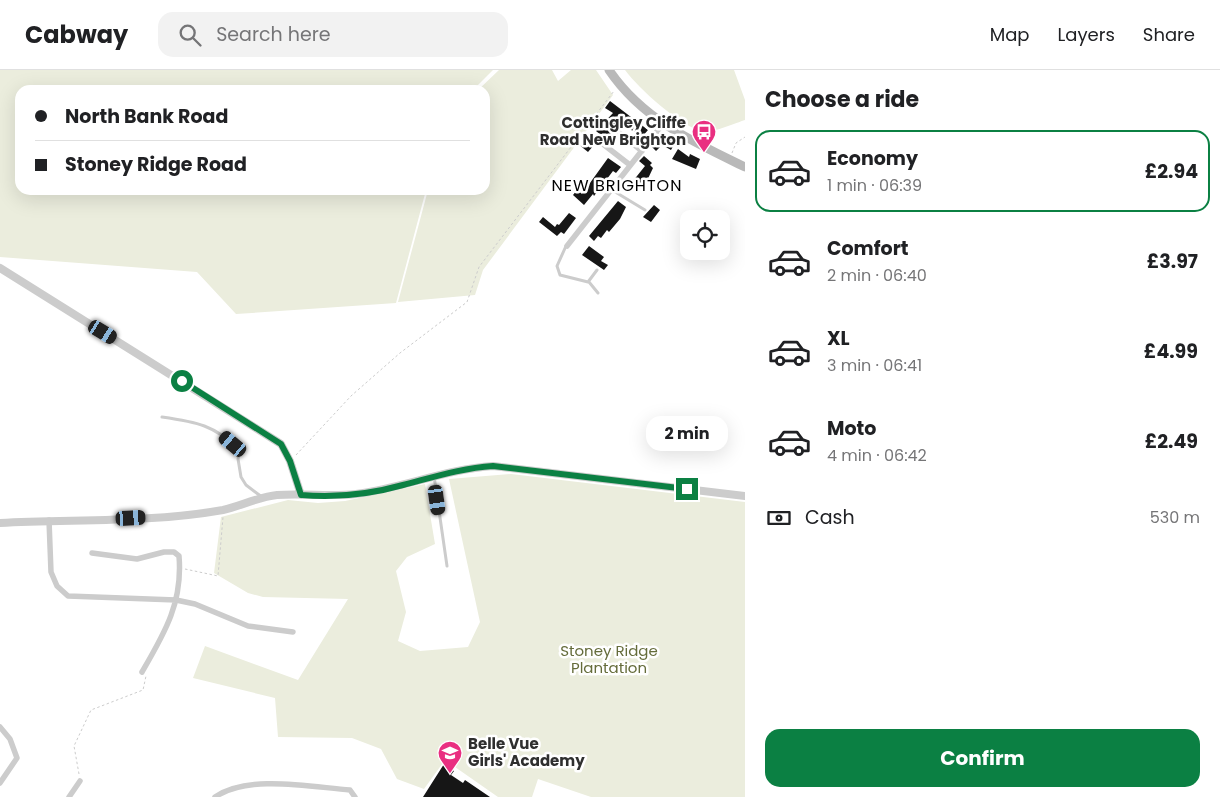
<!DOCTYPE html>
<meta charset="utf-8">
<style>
body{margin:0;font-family:Poppins,sans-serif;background:#f2f2f2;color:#202124;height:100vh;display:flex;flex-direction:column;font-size:19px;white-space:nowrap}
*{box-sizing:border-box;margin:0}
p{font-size:16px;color:#757577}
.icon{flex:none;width:28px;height:28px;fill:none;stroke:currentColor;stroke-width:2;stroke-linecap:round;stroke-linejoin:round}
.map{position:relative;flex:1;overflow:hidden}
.drawer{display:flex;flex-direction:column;background:#fff;width:475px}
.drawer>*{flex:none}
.top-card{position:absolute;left:15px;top:15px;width:475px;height:110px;border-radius:15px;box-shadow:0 5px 20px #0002;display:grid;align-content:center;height:110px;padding:0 20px;background:#fff}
.buttons{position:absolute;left:680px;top:140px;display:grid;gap:10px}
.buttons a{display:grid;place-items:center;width:50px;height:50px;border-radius:10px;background:#fff;box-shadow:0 5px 20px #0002;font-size:25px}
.end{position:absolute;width:22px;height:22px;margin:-11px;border:6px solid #0b8043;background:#fff;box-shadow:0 0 0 2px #fff}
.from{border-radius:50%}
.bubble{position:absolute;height:35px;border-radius:15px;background:#fff;box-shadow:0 5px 20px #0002;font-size:16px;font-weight:700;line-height:35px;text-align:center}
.car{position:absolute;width:15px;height:30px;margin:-15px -8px;border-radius:6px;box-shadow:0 0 4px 1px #0007;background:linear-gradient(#222 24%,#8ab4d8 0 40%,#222 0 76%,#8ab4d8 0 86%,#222 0)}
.top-card b{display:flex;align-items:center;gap:18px;height:48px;font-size:19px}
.top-card b+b{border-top:1px solid #e0e0e0}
.top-card i{width:12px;height:12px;background:#202124}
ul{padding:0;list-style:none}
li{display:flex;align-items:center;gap:15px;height:82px;margin:0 10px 8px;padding:0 10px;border:2px solid transparent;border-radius:15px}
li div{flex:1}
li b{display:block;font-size:19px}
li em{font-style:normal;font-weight:700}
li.current{border-color:#0b8043}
li>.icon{width:45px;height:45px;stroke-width:1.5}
h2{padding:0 20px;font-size:22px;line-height:60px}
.pay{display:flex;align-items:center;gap:12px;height:55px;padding:0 20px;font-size:19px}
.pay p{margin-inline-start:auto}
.action{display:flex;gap:10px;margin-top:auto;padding:10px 20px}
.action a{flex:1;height:58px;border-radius:15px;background:#0b8043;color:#fff;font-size:20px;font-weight:700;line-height:58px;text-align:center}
header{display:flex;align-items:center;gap:30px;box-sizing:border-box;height:70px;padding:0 25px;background:#fff;border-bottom:1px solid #e0e0e0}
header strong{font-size:24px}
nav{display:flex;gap:28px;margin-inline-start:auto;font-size:18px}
.search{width:350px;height:45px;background:#f2f2f2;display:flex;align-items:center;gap:12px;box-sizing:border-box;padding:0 18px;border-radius:15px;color:#757577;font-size:19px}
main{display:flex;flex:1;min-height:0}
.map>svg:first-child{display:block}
</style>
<header>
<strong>Cabway</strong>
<div class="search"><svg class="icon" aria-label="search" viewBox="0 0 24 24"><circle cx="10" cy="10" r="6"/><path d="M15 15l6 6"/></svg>Search here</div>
<nav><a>Map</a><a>Layers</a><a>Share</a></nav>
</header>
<main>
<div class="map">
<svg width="745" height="727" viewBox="0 0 745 727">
<rect width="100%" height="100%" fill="#fff"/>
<!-- green -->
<path fill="#ebeddd" d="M0 0H493L473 20H20V120H426L396 233 236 244 197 202 0 187Z
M499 0H552L558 11 571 0H596L613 25 483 200 475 225 398 232 428 120H485V20H478Z
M625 0H734L745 30V50C736 53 712 63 704 62 681 57 639 19 625 0Z
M511 404 745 432V727H591L538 709 532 727H498L445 690 424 719 397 709 381 679 352 668 278 667 275 628 193 608 205 576 298 610 348 529 263 527 248 523 214 503 221 447 288 430 318 433 345 431 425 414 435 474 407 487 396 501 406 542 398 571 420 581 468 577 480 552 449 409Z"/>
<!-- building -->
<path fill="#161616" d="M610 31 648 60 642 67 622 54 610 55 609 59 611 63 606 69 596 61 613 43 605 38Z
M661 64 675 73 671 80 662 75 656 81 652 77Z
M584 67 594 75 588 82 578 74Z
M678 79 689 87 690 84 700 89 696 99 672 89Z
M644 86 652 93 650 95 653 98 645 115 642 113 635 121 629 116 645 96 639 91Z
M608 88 621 97 616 103 613 101 594 126 593 124 584 135 573 125 577 120 582 124Z
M618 131 626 137 620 149 609 162 607 160 601 168 598 166 594 171 589 166Z
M654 135 660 140 651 152 643 147Z
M569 143 576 148 564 164 561 162 557 166 539 152 543 147 555 157 557 154 559 155Z
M589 176 604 187 601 191 608 195 604 200 582 185Z
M444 694 454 701 451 705 463 713 465 710 490 727H423Z"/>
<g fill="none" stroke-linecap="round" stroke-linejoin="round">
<!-- path -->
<path stroke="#ccc" stroke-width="1" stroke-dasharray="2.5 2.5" stroke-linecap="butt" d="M732 83 736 73 745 67
M296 385 351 326 400 283 467 232 479 197 614 21
M185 499 218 506 223 447
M79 704 74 676 91 640 143 620 146 606"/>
<!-- service -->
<path stroke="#ccc" stroke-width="3" d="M612 120 645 140
M566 176 557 196 560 205 588 212 597 200
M589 212 598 223
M162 347C197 352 214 355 240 380L238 389 241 407 246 415 262 427
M434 406 447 496"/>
<!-- minor -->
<path stroke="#ccc" stroke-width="5.5" d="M613 58 642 81
M599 71 630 95
M567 176 662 55
M49 450 51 502 57 516 68 526 176 530 195 534 248 556 293 562
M92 483 137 489 164 482H174L179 486C183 533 164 564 142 602
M0 657 10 669 17 688 0 713
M69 727 80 711
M215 727C249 704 311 717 350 720L355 727"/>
<!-- tertiary -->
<path stroke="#ccc" stroke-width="8" d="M0 198 281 374 290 391 301 425
M0 453C73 449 150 453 223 440 241 436 258 427 277 425 304 423 330 427 356 424 403 418 446 399 493 396L745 426"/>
<!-- secondary -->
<path stroke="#b9b9b9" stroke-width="9" d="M609 0C642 49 693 72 745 97"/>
</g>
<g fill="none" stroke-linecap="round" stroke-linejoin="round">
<!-- route -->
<path stroke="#0b8043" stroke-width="6" d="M182 311 281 374 290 391 301 425C335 428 371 424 403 415 434 407 462 398 493 396L687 419"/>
</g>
<!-- icons -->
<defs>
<symbol id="bus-pin" viewBox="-11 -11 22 30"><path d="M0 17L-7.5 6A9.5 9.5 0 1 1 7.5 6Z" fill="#e92f81" stroke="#fff"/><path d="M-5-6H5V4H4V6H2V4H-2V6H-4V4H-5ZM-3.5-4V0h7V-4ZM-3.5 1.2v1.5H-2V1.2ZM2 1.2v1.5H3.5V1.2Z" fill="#fff"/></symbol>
<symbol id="school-pin" viewBox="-11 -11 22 30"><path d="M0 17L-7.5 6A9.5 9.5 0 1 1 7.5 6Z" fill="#e92f81" stroke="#fff"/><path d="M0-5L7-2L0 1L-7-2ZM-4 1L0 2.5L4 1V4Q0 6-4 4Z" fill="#fff"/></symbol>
</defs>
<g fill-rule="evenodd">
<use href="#bus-pin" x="690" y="48" width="28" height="38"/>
<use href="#school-pin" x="436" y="669" width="28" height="38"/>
</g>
<g text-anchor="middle" stroke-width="5" stroke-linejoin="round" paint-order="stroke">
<!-- poi labels -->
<g font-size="15" font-weight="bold" fill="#2f2f2f" stroke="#fff" text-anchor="end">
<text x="686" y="58">Cottingley Cliffe<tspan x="686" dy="17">Road New Brighton</tspan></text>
<text x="468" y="679" text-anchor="start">Belle Vue<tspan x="468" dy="17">Girls' Academy</tspan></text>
</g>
<!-- park labels -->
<g font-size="15" fill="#656c3b" stroke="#fff">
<text x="609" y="586">Stoney Ridge<tspan x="609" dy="17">Plantation</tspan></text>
</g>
<!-- neighbourhood labels -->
<g font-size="16" letter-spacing="1" fill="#000" stroke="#fff">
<text x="617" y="121">NEW BRIGHTON</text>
</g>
</g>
</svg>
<div class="buttons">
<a><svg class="icon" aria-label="locate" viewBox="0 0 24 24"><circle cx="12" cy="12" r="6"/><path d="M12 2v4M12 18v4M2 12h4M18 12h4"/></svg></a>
</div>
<i class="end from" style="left:182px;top:311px"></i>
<i class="end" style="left:687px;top:419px"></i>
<div class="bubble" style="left:646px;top:346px;width:82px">2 min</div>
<i class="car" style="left:103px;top:262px;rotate:121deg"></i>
<i class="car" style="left:233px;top:374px;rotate:310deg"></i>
<i class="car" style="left:437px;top:430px;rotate:172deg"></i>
<i class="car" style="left:131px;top:448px;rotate:87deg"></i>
<div class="top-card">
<b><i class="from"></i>North Bank Road</b>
<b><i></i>Stoney Ridge Road</b>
</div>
</div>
<section class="drawer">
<h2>Choose a ride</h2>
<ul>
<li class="current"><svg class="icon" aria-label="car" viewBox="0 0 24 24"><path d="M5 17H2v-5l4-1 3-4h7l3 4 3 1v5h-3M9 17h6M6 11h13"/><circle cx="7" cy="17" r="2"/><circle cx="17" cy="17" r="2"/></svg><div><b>Economy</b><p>1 min · 06:39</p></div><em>£2.94</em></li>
<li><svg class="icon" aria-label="car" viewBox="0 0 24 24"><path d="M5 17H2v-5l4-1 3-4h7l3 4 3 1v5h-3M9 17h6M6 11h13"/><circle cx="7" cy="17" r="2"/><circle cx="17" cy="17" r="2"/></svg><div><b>Comfort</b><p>2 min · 06:40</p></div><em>£3.97</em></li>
<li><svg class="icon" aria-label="car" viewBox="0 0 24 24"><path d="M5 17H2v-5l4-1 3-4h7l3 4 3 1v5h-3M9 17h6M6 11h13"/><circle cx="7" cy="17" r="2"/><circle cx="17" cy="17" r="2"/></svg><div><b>XL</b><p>3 min · 06:41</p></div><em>£4.99</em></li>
<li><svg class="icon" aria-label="car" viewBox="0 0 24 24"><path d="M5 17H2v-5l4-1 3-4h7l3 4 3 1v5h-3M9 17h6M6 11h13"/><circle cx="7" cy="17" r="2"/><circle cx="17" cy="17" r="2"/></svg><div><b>Moto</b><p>4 min · 06:42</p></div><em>£2.49</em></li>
</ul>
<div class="pay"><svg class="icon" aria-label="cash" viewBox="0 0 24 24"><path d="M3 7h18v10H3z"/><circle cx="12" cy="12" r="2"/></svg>Cash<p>530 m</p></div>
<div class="action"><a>Confirm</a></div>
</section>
</main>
